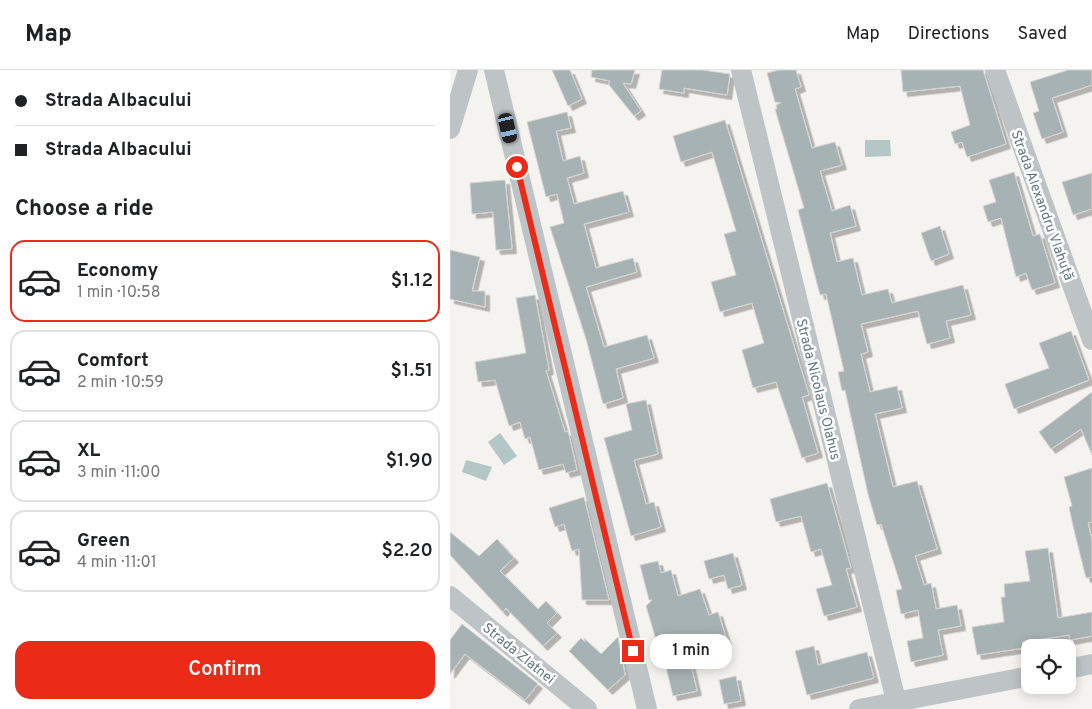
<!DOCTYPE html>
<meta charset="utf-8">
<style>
body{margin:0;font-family:Overpass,sans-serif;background:#f6f6f6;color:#202124;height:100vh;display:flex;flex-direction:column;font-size:19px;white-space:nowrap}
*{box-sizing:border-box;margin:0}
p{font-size:16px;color:#757577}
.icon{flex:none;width:28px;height:28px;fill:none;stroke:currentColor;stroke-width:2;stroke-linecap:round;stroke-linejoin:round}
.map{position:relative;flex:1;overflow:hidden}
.panel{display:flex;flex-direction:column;background:#fff;width:450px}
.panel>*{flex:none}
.guide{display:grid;align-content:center;height:110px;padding:0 15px;background:#fff}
.fabs{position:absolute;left:571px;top:569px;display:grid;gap:10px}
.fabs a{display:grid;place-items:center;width:55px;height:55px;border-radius:10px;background:#fff;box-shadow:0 2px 12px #0003;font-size:25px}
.end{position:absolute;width:22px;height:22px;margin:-11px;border:6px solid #eb2b18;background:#fff;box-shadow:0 0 0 2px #fff}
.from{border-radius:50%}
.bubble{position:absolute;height:35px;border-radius:15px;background:#fff;box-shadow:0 2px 12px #0003;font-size:16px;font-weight:600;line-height:35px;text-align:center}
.car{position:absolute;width:15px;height:30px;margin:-15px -8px;border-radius:6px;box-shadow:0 0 4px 1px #0007;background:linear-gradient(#222 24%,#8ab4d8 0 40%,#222 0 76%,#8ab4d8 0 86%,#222 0)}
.guide b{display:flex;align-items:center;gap:18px;height:48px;font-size:19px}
.guide b+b{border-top:1px solid #e0e0e0}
.guide i{width:12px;height:12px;background:#202124}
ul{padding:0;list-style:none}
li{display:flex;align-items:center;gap:15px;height:82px;margin:0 10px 8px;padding:0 5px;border:2px solid #e0e0e0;border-radius:15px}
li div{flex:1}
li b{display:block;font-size:19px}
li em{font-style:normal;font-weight:600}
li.on{border-color:#eb2b18}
li>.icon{width:45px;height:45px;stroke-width:1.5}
h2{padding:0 15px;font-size:22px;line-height:60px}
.primary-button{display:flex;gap:10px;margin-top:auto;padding:10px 15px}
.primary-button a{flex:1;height:58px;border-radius:15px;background:#eb2b18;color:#fff;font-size:20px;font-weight:600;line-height:58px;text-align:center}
header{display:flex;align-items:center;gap:30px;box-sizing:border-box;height:70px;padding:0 25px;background:#fff;border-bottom:1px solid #e0e0e0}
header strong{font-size:24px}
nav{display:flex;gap:28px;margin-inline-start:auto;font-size:18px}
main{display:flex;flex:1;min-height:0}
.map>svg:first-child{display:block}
</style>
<header>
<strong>Map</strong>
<nav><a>Map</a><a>Directions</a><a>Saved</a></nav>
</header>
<main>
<section class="panel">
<div class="guide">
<b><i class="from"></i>Strada Albacului</b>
<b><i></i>Strada Albacului</b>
</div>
<h2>Choose a ride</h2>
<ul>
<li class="on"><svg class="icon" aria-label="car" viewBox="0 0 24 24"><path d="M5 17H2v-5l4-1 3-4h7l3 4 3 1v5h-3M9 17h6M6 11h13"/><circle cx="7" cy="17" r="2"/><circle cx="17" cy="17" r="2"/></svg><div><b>Economy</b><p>1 min · 10:58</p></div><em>$1.12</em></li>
<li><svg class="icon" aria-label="car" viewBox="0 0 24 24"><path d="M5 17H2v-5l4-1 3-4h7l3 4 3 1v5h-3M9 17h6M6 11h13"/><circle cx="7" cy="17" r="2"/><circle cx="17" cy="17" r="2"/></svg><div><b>Comfort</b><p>2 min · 10:59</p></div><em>$1.51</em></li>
<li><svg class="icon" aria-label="car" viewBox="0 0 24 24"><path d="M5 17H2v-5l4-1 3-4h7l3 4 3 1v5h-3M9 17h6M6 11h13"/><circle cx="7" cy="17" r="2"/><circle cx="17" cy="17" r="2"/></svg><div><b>XL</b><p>3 min · 11:00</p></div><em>$1.90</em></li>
<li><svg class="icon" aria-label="car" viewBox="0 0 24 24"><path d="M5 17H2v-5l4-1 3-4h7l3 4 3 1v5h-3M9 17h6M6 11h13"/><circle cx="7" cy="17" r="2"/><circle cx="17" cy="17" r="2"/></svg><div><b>Green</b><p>4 min · 11:01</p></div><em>$2.20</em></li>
</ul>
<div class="primary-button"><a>Confirm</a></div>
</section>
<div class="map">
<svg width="642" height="639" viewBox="0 0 642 639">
<defs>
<filter id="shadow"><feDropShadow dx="4.5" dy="4.5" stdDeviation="0" flood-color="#0004"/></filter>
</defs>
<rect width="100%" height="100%" fill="#f4f3ef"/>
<!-- water -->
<path fill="#b5c6c7" d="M415 70H440L441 86 415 87Z
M50 363 67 386 54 395 38 372Z
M16 390 42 397 36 411 12 402Z"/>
<!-- building -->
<path fill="#a7b2b5" stroke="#d5d5d2" filter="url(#shadow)" d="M102 0H120L132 29 118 36Z
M142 0H185L181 14 173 13 191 41 184 46 159 15 160 11 141 7Z
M212 0H252L280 4 277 25 234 18V23L209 19Z
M329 0H346L351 17 345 19 362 78 385 72 392 95 370 101 382 141 400 135 406 156 380 163 387 192 403 188 412 225 438 219 442 233 513 215 521 245 496 251 500 268 477 274 468 241 411 254 418 282 411 284 420 322 447 316 452 338 425 344 443 417 467 411 487 479 465 486 474 515 481 513 486 539 507 535 511 556 488 560 493 585 461 592 457 571 473 568 468 540 451 544 446 520 452 519 431 454 427 455 418 424 395 320 392 321 388 302 394 301 376 224 370 225 348 140 354 138 325 39H327L326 35 331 33 325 32 317 3Z
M451 0H533L556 74 517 87 512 72 505 74 501 62 520 55 510 16 453 22Z
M618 0H642V15L602 28 613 62 592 69 583 43 589 41 580 12Z
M117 42 121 58 106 61 113 91 130 86 134 103 117 108 124 134 173 121 179 142 134 154 146 198 183 188 187 202 136 217 154 277 197 265 204 288 166 299 173 328 153 334 136 269 100 157 114 153 107 124 96 127 77 52Z
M275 50 359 325 352 327 368 383 352 388 326 312 303 318 292 280 314 273 302 233 270 242 261 212 286 205 274 164 286 161 262 82 231 92 223 66Z
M564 102 583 166 590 164 605 213 582 220 576 203 566 207 551 148 538 152 533 136 546 132 539 110Z
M642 103V139L623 145 612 112Z
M55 110 62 179 46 180 43 142 22 144 20 113Z
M490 156 499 184 481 191 471 163Z
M0 180 30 187 22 221H35V237L0 229Z
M85 225 99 300 96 301 115 362 118 361 127 400 116 403 113 394 89 400 80 367 75 369 70 352 59 356 45 310 28 312 25 292 76 283 66 228Z
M621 261 639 310 564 339 555 314 599 298 589 273Z
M642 322V385L631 359 601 379 589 362Z
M196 330 208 384 184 390 196 434 204 432 211 457 181 466 154 368 182 360 176 334Z
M642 398V452L638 453 642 470V507L636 508 623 456 619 437 622 436 614 407Z
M377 413 401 498 396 499 407 537 374 546 366 519 382 515 371 479 361 482 351 446 326 452 320 429Z
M134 427 159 530H132L129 479 122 481 114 454 105 457 99 438Z
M0 462 29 486 47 469 64 488 50 501 88 539 96 531 107 543 97 553 107 563 93 576 56 538 53 542 0 485Z
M598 478 608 548 642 542V566L620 570 619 565 572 572 574 578 527 585 522 557 554 552 551 527H555L554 514 580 511 575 481Z
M283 483 292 515 278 519 274 505 259 509 254 491Z
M208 491 211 503 221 500 228 526 250 519 259 545 268 542 277 571 238 583 247 621 223 626 214 589 212 590 196 536 202 530H199L190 495Z
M12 554 88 614 75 630 15 584 0 604V570Z
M168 567 175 605 158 620 119 581 131 568 135 572 134 568 151 584Z
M364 576 368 595 417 582 424 608 357 625 345 581Z
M286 606 291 631 274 634 269 610Z"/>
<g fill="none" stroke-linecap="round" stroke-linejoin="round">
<!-- street -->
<path stroke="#bec4c6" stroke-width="20" d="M44 0 197 639
M291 0 448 639
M545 0 642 270
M0 59 18 0
M0 526 137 639
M618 599 642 594
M409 639 580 606"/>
</g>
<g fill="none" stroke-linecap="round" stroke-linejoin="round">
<!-- route -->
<path stroke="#eb2b18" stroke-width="6" d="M67 97 183 581"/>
</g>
<g text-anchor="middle" stroke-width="5" stroke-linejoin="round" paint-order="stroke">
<!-- street labels -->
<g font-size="14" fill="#617882" stroke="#fff">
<text transform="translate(593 135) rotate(70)" y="5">Strada Alexandru Vlahuță</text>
<text transform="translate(369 319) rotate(76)" y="5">Strada Nicolaus Olahus</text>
<text transform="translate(69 583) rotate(39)" y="5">Strada Zlatnei</text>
</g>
</g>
</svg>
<div class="fabs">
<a><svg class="icon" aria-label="locate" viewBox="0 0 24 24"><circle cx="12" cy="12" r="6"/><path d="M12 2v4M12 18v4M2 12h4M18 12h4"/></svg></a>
</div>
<i class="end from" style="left:67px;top:97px"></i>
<i class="end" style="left:183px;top:581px"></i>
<div class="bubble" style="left:200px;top:564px;width:82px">1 min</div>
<i class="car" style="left:58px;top:58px;rotate:167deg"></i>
</div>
</main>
